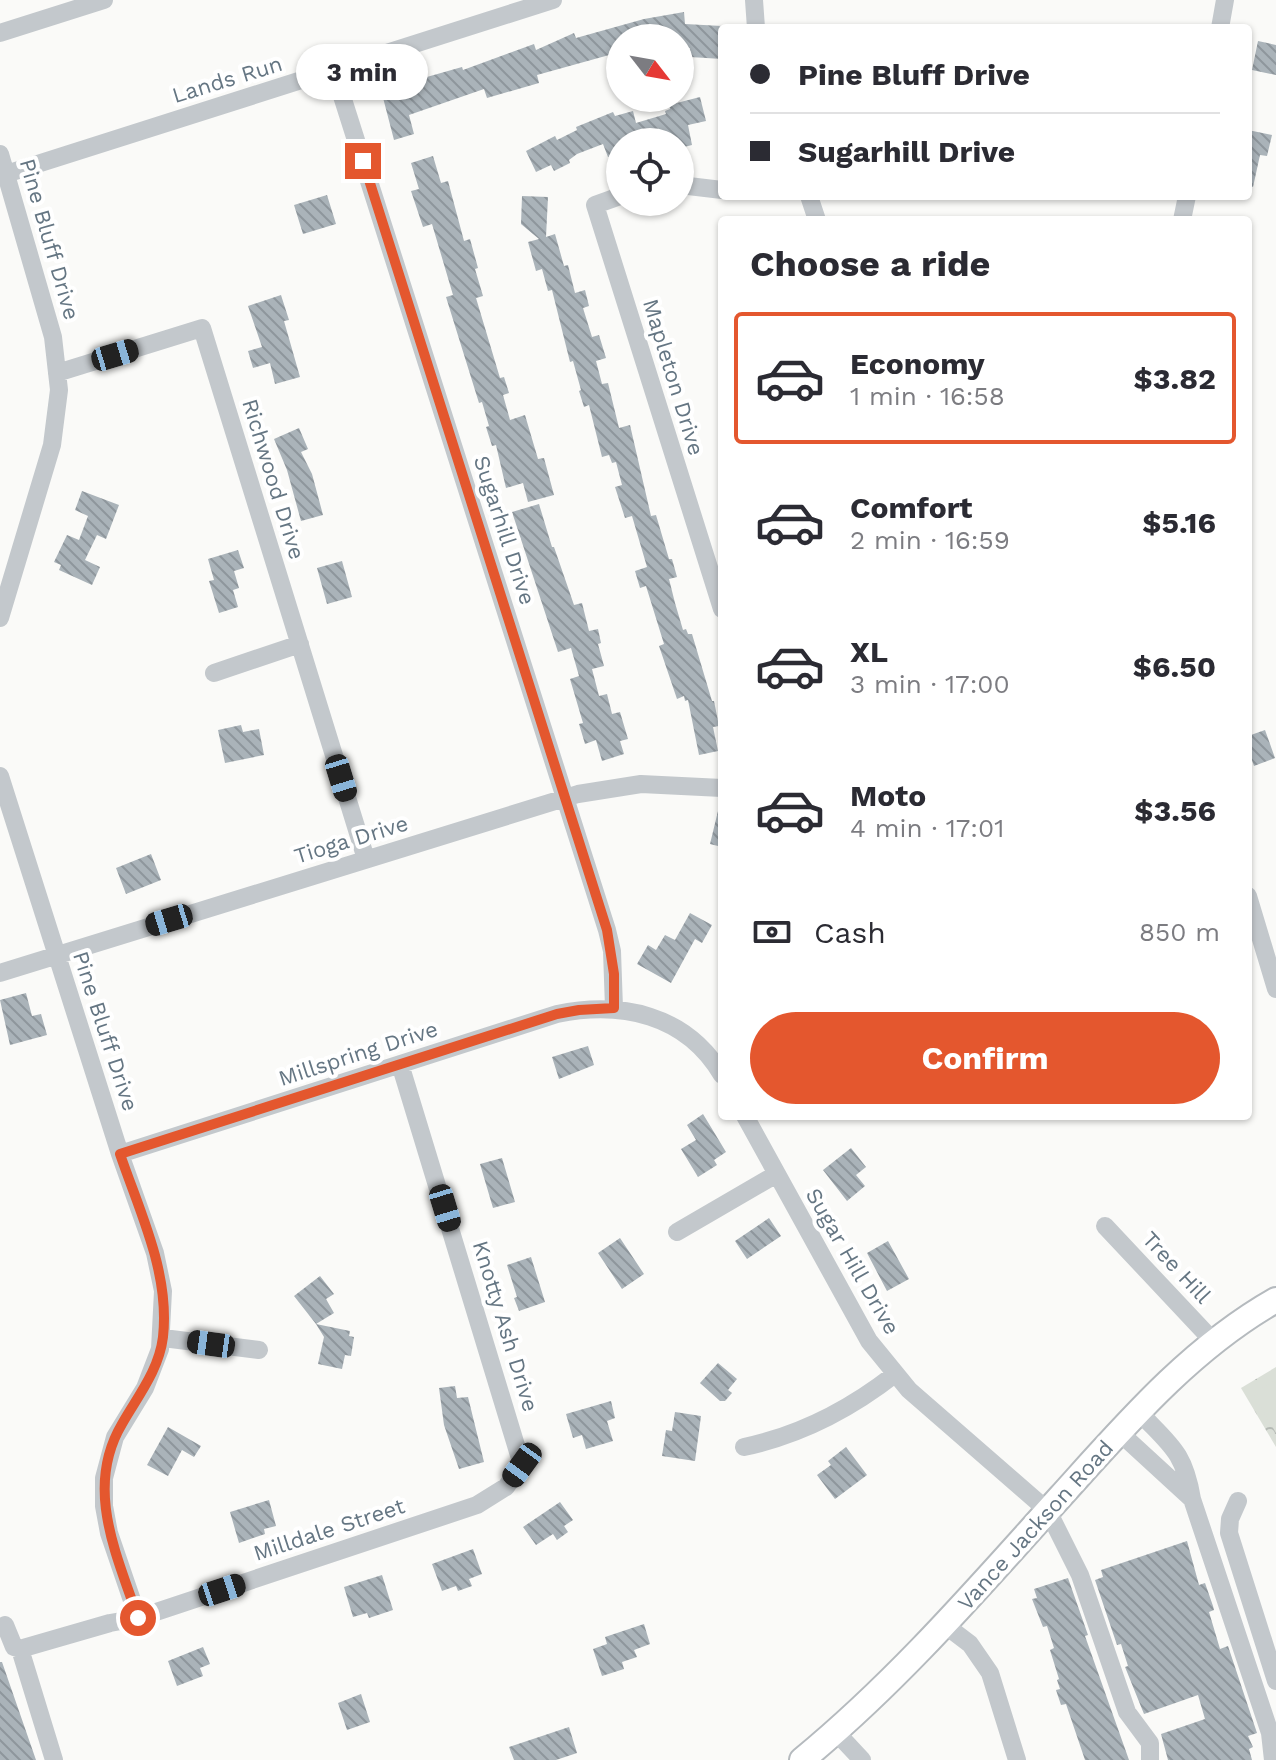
<!DOCTYPE html>
<meta charset="utf-8">
<style>
body{margin:0;font-family:"Work Sans",sans-serif;background:#f7f7f7;color:#2b2b33;height:100vh;display:flex;flex-direction:column;font-size:30px;white-space:nowrap}
*{box-sizing:border-box;margin:0}
p{font-size:26px;color:#7c7c81}
.icon{flex:none;width:44px;height:44px;fill:none;stroke:currentColor;stroke-width:2;stroke-linecap:round;stroke-linejoin:round}
.map{position:relative;flex:1;overflow:hidden}
.details{position:absolute;left:718px;top:216px;width:534px;height:904px;display:flex;flex-direction:column;background:#fff;border-radius:8px;box-shadow:0 2px 6px #0004}
.details>*{flex:none}
.hud{position:absolute;left:718px;top:24px;width:534px;height:176px;border-radius:8px;box-shadow:0 2px 6px #0004;display:grid;align-content:center;height:176px;padding:0 32px;background:#fff}
.needle{width:52px;rotate:121deg}
.fabs{position:absolute;left:606px;top:24px;display:grid;gap:16px}
.fabs a{display:grid;place-items:center;width:88px;height:88px;border-radius:50%;background:#fff;box-shadow:0 2px 6px #0004;font-size:40px}
.end{position:absolute;width:36px;height:36px;margin:-18px;border:10px solid #e4572e;background:#fff;box-shadow:0 0 0 4px #fff}
.from{border-radius:50%}
.bubble{position:absolute;height:56px;border-radius:28px;background:#fff;box-shadow:0 2px 6px #0004;font-size:26px;font-weight:700;line-height:56px;text-align:center}
.car{position:absolute;width:24px;height:48px;margin:-24px -12px;border-radius:10px;box-shadow:0 0 6px 2px #0007;background:linear-gradient(#222 24%,#8ab4d8 0 40%,#222 0 76%,#8ab4d8 0 86%,#222 0)}
.hud b{display:flex;align-items:center;gap:28px;height:76px;font-size:30px}
.hud b+b{border-top:2px solid #e1e1e2}
.hud i{width:20px;height:20px;background:#2b2b33}
ul{padding:0;list-style:none}
li{display:flex;align-items:center;gap:24px;height:132px;margin:0 16px 12px;padding:0 16px;border:4px solid transparent;border-radius:8px}
li div{flex:1}
li b{display:block;font-size:30px}
li em{font-style:normal;font-weight:700}
li.selected{border-color:#e4572e}
li>.icon{width:72px;height:72px;stroke-width:1.5}
h2{padding:0 32px;font-size:36px;line-height:96px}
.pay{display:flex;align-items:center;gap:20px;height:88px;padding:0 32px;font-size:30px}
.pay p{margin-inline-start:auto}
.button{display:flex;gap:16px;margin-top:auto;padding:16px 32px}
.button a{flex:1;height:92px;border-radius:48px;background:#e4572e;color:#fff;font-size:32px;font-weight:700;line-height:92px;text-align:center}
.map>svg:first-child{display:block}
</style>
<div class="map">
<svg width="1276" height="1760" viewBox="0 0 1276 1760">
<defs>
<pattern id="park-crowns" width="20" height="18" patternUnits="userSpaceOnUse" patternTransform="scale(2)"><rect width="20" height="18" fill="#dadfd7"/><path d="M2 6a3 3 0 1 1 6 0M12 15a3 3 0 1 1 6 0" fill="none" stroke="#b4b9b4"/></pattern>
<pattern id="building-back-hatch" width="6" height="6" patternUnits="userSpaceOnUse" patternTransform="scale(2)"><rect width="6" height="6" fill="#aab3b9"/><path d="M-1 5l2 2M0 0l6 6M5-1l2 2" fill="none" stroke="#8e969c"/></pattern>
</defs>
<rect width="100%" height="100%" fill="#fafaf8"/>
<!-- park -->
<path fill="url(#park-crowns)" d="M1276 1367V1447L1241 1388Z"/>
<!-- garden -->
<path fill="#dadfd7" d="M1274 1381 1276 1384V1433L1253 1394Z"/>
<!-- building -->
<path fill="url(#building-back-hatch)" d="M684 12 685 24 722 26V59L690 57V48L680 50V38H620V52L537 75 539 83 487 98 484 89 409 115 414 134 394 140 381 90 462 67 463 70 534 44 536 50 574 33 576 38 644 19Z
M1258 41 1276 45V75L1252 70Z
M700 97 706 121 688 125 692 145 680 148V142H620V153L608 157 603 144 577 154 569 160 570 163 554 171 551 165 536 172 526 151 555 136 557 140 577 130 576 127 613 112 615 116 633 111 636 123 666 114 665 111 670 109 669 105Z
M1248 130 1272 135 1267 156 1260 155 1253 187 1248 186Z
M433 156 441 183 448 181 464 241 470 239 478 268 475 269 483 296 476 298 500 378 504 377 509 393 503 395 510 420 525 415 538 459 544 458 554 495 528 502 523 483 506 488 496 445 492 446 486 427 489 426 482 402 479 403 446 297 453 295 432 224 423 227 411 191 419 189 411 163Z
M327 195 336 224 303 234 294 205Z
M522 196 548 197 546 237 555 234 564 266 568 265 575 293 585 290 589 306 583 308 592 337 599 335 606 358 596 361 602 384 608 383 619 428 630 425 651 516 656 515 669 559H672L677 577 669 579 675 603 683 630 686 629 688 634H692L712 701H714L719 726 713 727 718 751 699 755 688 700 685 701 684 696 677 699 659 646 664 644 646 586 640 588 635 571 647 567 632 516 625 518 615 487 622 485 616 462 612 463 609 455 602 457 589 405 584 407 579 391 581 390 573 361 570 362 552 290 548 291 542 269 536 271 528 242 539 239 521 224Z
M281 295 289 320 284 321 300 377 275 384 270 363 253 368 248 351 262 347 248 306Z
M299 428 308 449 301 452 312 474 323 515 301 521 287 470 274 439Z
M82 491 119 505 106 539 97 535 85 560 100 567 92 585 59 570 61 565 54 562 67 535 79 540 88 516 75 510Z
M539 504 552 547H554L574 605 582 603 589 631 598 629 601 643 598 644 604 666 592 669 599 696 607 694 612 714 620 712 628 739 620 741 624 754 602 761 596 740 585 744 579 724 583 723 570 679 579 676 571 648 558 652 512 512Z
M238 550 244 568 234 571 239 588 233 590 238 607 219 613 209 581 214 580 208 559Z
M342 561 352 597 327 604 317 568Z
M241 725 243 732 259 729 264 755 225 763 218 730Z
M1265 730 1275 758 1254 766 1248 749V736Z
M718 811 722 812V847L710 844Z
M151 854 161 880 126 894 116 868Z
M690 913 712 925 702 943 695 939 671 983 637 964 648 945 656 950 665 935 675 940Z
M26 993 32 1016 41 1014 47 1035 10 1045 0 1000Z
M588 1046 594 1065 559 1079 552 1057Z
M703 1114 726 1152 714 1160 717 1165 698 1177 681 1149 696 1140 687 1125Z
M851 1148 866 1167 856 1175 865 1186 847 1201 823 1170Z
M502 1158 515 1202 493 1208 480 1164Z
M769 1218 781 1236 747 1259 735 1241Z
M620 1238 644 1274 622 1289 598 1253Z
M888 1241 909 1279 887 1291 867 1253Z
M531 1257 545 1302 519 1311 514 1298 517 1297 507 1265Z
M320 1276 334 1294 326 1299 334 1313 316 1324 294 1296Z
M316 1324 350 1331 349 1336 354 1337 351 1356 345 1355 342 1369 318 1364 324 1337Z
M718 1363 737 1379 728 1390 732 1393 725 1401H720L700 1383Z
M455 1386 457 1398 468 1397 484 1462 459 1469 444 1425 439 1388Z
M611 1401 615 1418 607 1421 613 1441 586 1449 582 1435 573 1438 566 1414Z
M675 1412 701 1416 695 1461 662 1456 666 1430 672 1431Z
M168 1427 201 1446 194 1457 182 1450 168 1476 147 1465Z
M846 1447 867 1475 835 1499 817 1475 831 1465 828 1461Z
M269 1500 276 1526 264 1529 265 1534 239 1543 230 1512Z
M560 1502 573 1520 564 1526 568 1532 557 1540 553 1534 536 1545 523 1527Z
M1187 1541 1199 1585 1205 1583 1213 1606 1214 1610 1209 1612 1220 1649 1228 1646 1257 1733 1248 1736 1253 1747 1249 1749 1252 1760H1168L1161 1734 1205 1719 1198 1695 1144 1714 1125 1667 1128 1666 1121 1644 1117 1645 1095 1580 1103 1577 1101 1570Z
M473 1549 482 1574 469 1579 472 1586 458 1591 456 1586 442 1591 432 1564Z
M382 1575 393 1610 369 1618 367 1613 353 1617 344 1587Z
M1068 1578 1088 1635 1085 1636 1129 1760H1085L1067 1707 1066 1704 1061 1705 1056 1690 1060 1689 1057 1680 1059 1679 1050 1650 1054 1648 1047 1626 1043 1627 1032 1599 1037 1598 1034 1589Z
M644 1624 650 1644 634 1650 637 1657 622 1662 624 1669 602 1676 593 1649 607 1644 605 1637Z
M203 1647 210 1664 200 1668 203 1676 177 1686 168 1661Z
M0 1662H2L36 1760H0Z
M361 1694 370 1722 347 1730 338 1703Z
M569 1727 577 1753 556 1760H514L509 1747Z"/>
<g fill="none" stroke-linecap="round" stroke-linejoin="round">
<defs>
<path id="major" d="M802 1760C898 1681 978 1588 1061 1496 1126 1424 1191 1348 1276 1300"/>
</defs>
<!-- major casing -->
<use href="#major" stroke="#b5babe" stroke-width="28"/>
<!-- minor -->
<path stroke="#c3c8cc" stroke-width="18" d="M754 0 756 28
M1220 28 1225 0
M0 33 104 0
M334 71 607 930 612 951 614 1008
M0 154 53 337 59 390 52 445 0 618
M6 174 553 0
M680 185 722 190
M620 196 595 205 722 609
M809 196 817 220
M1182 220 1187 196
M57 373 202 328 366 859
M214 673 300 644
M0 776 120 1154 155 1253 163 1291 160 1349 145 1388 115 1437 104 1478V1506L109 1533 138 1618
M1248 896 1276 989
M0 973 578 794 641 784 722 788
M745 1116 869 1341 909 1390 1048 1511 1080 1575 1127 1712 1150 1743V1760
M120 1154 557 1014C621 1001 686 1014 722 1075
M1105 1226 1214 1342
M677 1232 775 1175
M163 1338 259 1350
M1138 1411C1170 1445 1184 1451 1192 1499L1270 1733 1273 1760
M1119 1432 1192 1499
M744 1447C801 1435 849 1410 895 1374
M1238 1501 1230 1519 1229 1533 1276 1681
M5 1625 14 1647 20 1649 110 1623 138 1618 477 1505 506 1487 522 1465 400 1064
M945 1625 970 1644 990 1673 1017 1760
M20 1649 54 1760
M835 1731 862 1760"/>
<!-- major -->
<use href="#major" stroke="#fff" stroke-width="24"/>
</g>
<g fill="none" stroke-linecap="round" stroke-linejoin="round">
<!-- route -->
<path stroke="#e4572e" stroke-width="10" d="M138 1618C117 1555 84 1488 122 1424 138 1396 159 1370 163 1337 170 1273 140 1213 120 1154L557 1014 579 1010 614 1008V974L607 930 363 161"/>
</g>
<g text-anchor="middle" stroke-width="8" stroke-linejoin="round" paint-order="stroke">
<!-- street labels -->
<g font-size="22" fill="#657683" stroke="#fff">
<text transform="translate(227 79) rotate(-17)" y="8">Lands Run</text>
<text transform="translate(50 239) rotate(74)" y="8">Pine Bluff Drive</text>
<text transform="translate(674 377) rotate(73)" y="8">Mapleton Drive</text>
<text transform="translate(274 479) rotate(73)" y="8">Richwood Drive</text>
<text transform="translate(505 530) rotate(72)" y="8">Sugarhill Drive</text>
<text transform="translate(351 839) rotate(-17)" y="8">Tioga Drive</text>
<text transform="translate(106 1031) rotate(72)" y="8">Pine Bluff Drive</text>
<text transform="translate(358 1053) rotate(-18)" y="8">Millspring Drive</text>
<text transform="translate(853 1261) rotate(60)" y="8">Sugar Hill Drive</text>
<text transform="translate(1177 1267) rotate(47)" y="8">Tree Hill</text>
<text transform="translate(506 1326) rotate(73)" y="8">Knotty Ash Drive</text>
<text transform="translate(1035 1525) rotate(-48)" y="8">Vance Jackson Road</text>
<text transform="translate(329 1529) rotate(-18)" y="8">Milldale Street</text>
</g>
</g>
</svg>
<div class="fabs">
<a><svg class="needle" viewBox="-14 -14 28 28"><path d="M0-13l5 13h-10z" fill="#e53935"/><path d="M0 13l5-13h-10z" fill="#7c7c81"/></svg></a>
<a><svg class="icon" aria-label="locate" viewBox="0 0 24 24"><circle cx="12" cy="12" r="6"/><path d="M12 2v4M12 18v4M2 12h4M18 12h4"/></svg></a>
</div>
<i class="end from" style="left:138px;top:1618px"></i>
<i class="end" style="left:363px;top:161px"></i>
<div class="bubble" style="left:296px;top:44px;width:132px">3 min</div>
<i class="car" style="left:115px;top:355px;rotate:73deg"></i>
<i class="car" style="left:341px;top:778px;rotate:163deg"></i>
<i class="car" style="left:169px;top:920px;rotate:253deg"></i>
<i class="car" style="left:445px;top:1208px;rotate:163deg"></i>
<i class="car" style="left:211px;top:1344px;rotate:278deg"></i>
<i class="car" style="left:522px;top:1465px;rotate:216deg"></i>
<i class="car" style="left:222px;top:1590px;rotate:72deg"></i>
<div class="hud">
<b><i class="from"></i>Pine Bluff Drive</b>
<b><i></i>Sugarhill Drive</b>
</div>
<section class="details">
<h2>Choose a ride</h2>
<ul>
<li class="selected"><svg class="icon" aria-label="car" viewBox="0 0 24 24"><path d="M5 17H2v-5l4-1 3-4h7l3 4 3 1v5h-3M9 17h6M6 11h13"/><circle cx="7" cy="17" r="2"/><circle cx="17" cy="17" r="2"/></svg><div><b>Economy</b><p>1 min · 16:58</p></div><em>$3.82</em></li>
<li><svg class="icon" aria-label="car" viewBox="0 0 24 24"><path d="M5 17H2v-5l4-1 3-4h7l3 4 3 1v5h-3M9 17h6M6 11h13"/><circle cx="7" cy="17" r="2"/><circle cx="17" cy="17" r="2"/></svg><div><b>Comfort</b><p>2 min · 16:59</p></div><em>$5.16</em></li>
<li><svg class="icon" aria-label="car" viewBox="0 0 24 24"><path d="M5 17H2v-5l4-1 3-4h7l3 4 3 1v5h-3M9 17h6M6 11h13"/><circle cx="7" cy="17" r="2"/><circle cx="17" cy="17" r="2"/></svg><div><b>XL</b><p>3 min · 17:00</p></div><em>$6.50</em></li>
<li><svg class="icon" aria-label="car" viewBox="0 0 24 24"><path d="M5 17H2v-5l4-1 3-4h7l3 4 3 1v5h-3M9 17h6M6 11h13"/><circle cx="7" cy="17" r="2"/><circle cx="17" cy="17" r="2"/></svg><div><b>Moto</b><p>4 min · 17:01</p></div><em>$3.56</em></li>
</ul>
<div class="pay"><svg class="icon" aria-label="cash" viewBox="0 0 24 24"><path d="M3 7h18v10H3z"/><circle cx="12" cy="12" r="2"/></svg>Cash<p>850 m</p></div>
<div class="button"><a>Confirm</a></div>
</section>
</div>
